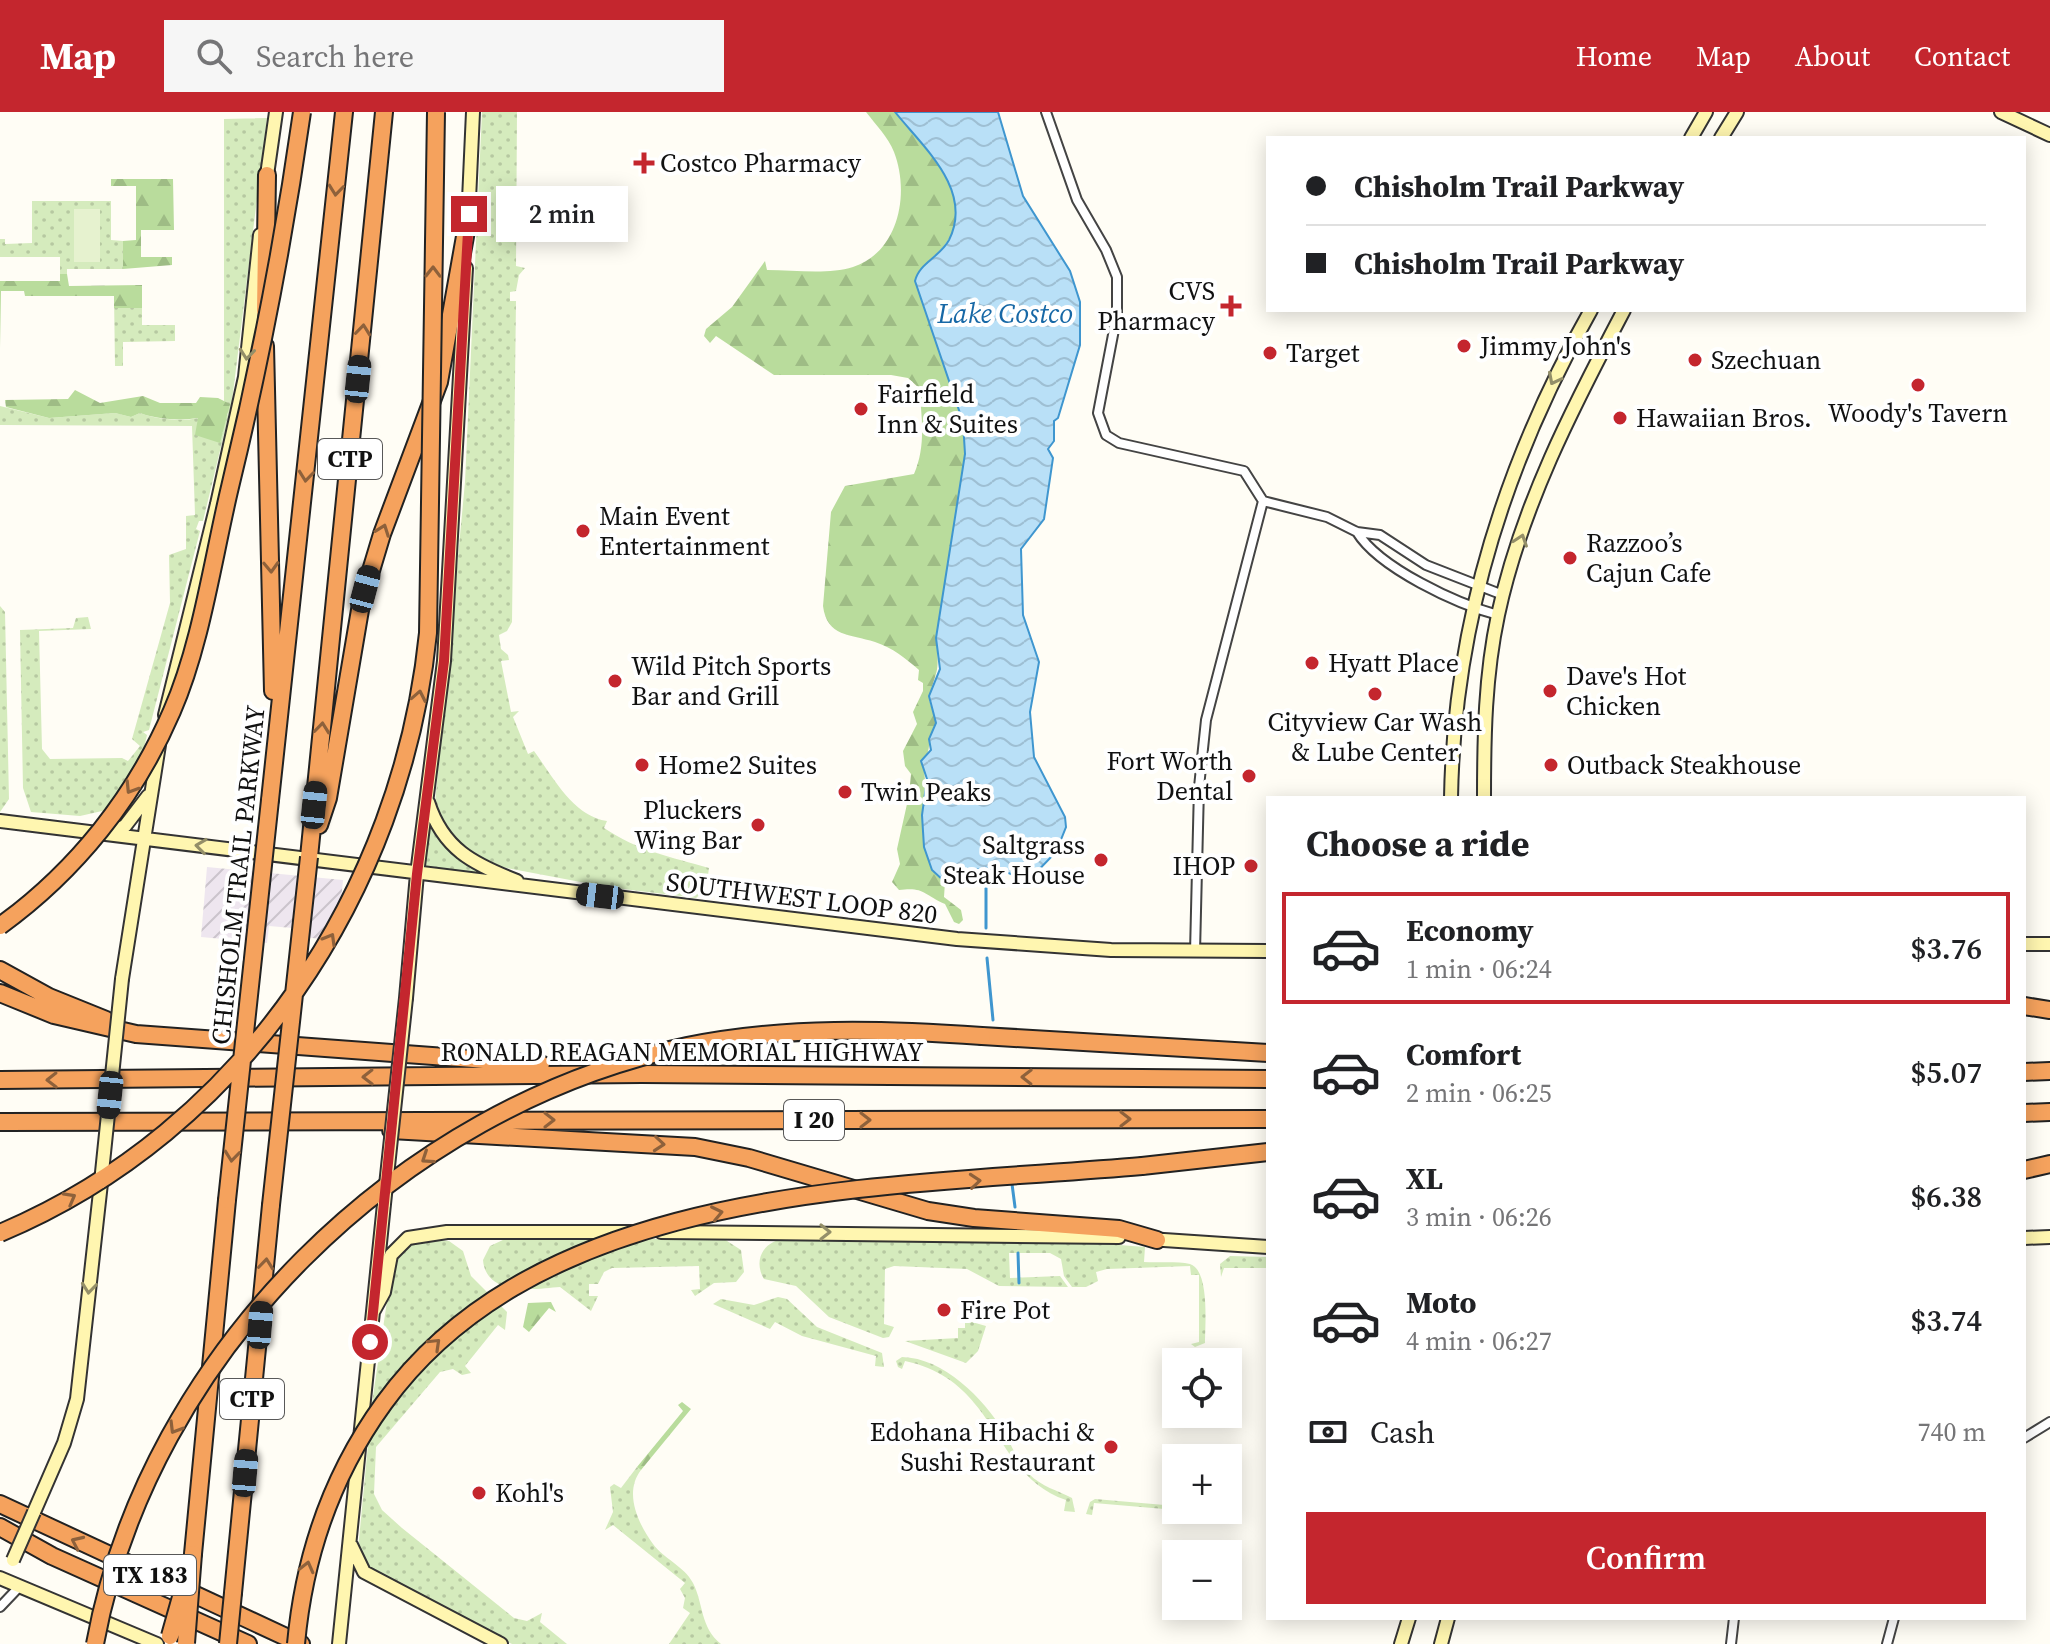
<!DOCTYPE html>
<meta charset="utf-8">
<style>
body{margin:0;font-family:"Source Serif 4",serif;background:#f6f6f6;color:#202124;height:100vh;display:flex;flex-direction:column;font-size:30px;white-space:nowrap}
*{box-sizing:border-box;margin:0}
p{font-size:26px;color:#757577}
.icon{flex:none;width:44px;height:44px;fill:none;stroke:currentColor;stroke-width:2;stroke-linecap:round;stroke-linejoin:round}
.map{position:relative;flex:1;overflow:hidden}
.side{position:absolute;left:1266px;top:684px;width:760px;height:824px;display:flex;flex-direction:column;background:#fff;border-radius:0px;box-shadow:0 4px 20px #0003}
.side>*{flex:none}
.hud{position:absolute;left:1266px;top:24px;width:760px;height:176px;border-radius:0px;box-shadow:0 4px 20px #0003;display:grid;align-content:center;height:176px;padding:0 40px;background:#fff}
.fabs{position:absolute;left:1162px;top:1236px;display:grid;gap:16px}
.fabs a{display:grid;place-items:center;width:80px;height:80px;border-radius:0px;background:#fff;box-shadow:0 4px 20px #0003;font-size:40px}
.end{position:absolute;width:36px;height:36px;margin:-18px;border:10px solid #c4262e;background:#fff;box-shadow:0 0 0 4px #fff}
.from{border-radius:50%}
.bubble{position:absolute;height:56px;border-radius:0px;background:#fff;box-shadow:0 4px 20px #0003;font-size:26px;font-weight:600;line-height:56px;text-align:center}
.car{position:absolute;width:24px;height:48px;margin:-24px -12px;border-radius:10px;box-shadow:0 0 6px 2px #0007;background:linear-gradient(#222 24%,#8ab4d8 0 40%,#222 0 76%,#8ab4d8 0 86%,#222 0)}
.hud b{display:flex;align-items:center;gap:28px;height:76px;font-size:30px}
.hud b+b{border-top:2px solid #e0e0e0}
.hud i{width:20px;height:20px;background:#202124}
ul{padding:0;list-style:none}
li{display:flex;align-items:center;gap:24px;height:112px;margin:0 16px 12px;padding:0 24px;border:4px solid transparent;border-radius:0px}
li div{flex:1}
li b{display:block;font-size:30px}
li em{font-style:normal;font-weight:600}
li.on{border-color:#c4262e}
li>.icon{width:72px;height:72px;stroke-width:1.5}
h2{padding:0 40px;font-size:36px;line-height:96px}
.pay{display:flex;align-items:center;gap:20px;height:88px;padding:0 40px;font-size:30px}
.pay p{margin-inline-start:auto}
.action{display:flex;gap:16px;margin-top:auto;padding:16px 40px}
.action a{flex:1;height:92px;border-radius:0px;background:#c4262e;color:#fff;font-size:32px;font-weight:600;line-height:92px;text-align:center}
header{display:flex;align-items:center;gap:48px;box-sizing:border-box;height:112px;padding:0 40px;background:#c4262e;color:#fff}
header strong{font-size:38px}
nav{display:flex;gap:44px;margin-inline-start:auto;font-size:28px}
.search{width:560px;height:72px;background:#f6f6f6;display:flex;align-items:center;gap:20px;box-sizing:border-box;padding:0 28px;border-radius:0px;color:#757577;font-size:30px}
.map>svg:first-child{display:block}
</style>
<header>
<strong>Map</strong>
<div class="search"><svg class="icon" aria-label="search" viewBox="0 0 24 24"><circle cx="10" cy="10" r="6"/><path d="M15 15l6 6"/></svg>Search here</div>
<nav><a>Home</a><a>Map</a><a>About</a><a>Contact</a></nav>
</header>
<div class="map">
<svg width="2050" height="1532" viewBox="0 0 2050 1532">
<defs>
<pattern id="industrial-furrows" width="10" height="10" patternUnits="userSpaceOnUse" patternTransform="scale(2)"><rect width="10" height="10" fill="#eee6ef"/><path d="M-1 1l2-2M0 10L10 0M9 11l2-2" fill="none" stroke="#cbc4cc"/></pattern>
<pattern id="grass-dots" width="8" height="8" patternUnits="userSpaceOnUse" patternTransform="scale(2)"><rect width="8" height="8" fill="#d5ebbd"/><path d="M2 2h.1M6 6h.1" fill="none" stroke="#b6c8a1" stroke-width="1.8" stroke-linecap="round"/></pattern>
<pattern id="forest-firs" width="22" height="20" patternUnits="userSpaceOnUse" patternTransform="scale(2)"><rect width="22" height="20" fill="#b9dc9c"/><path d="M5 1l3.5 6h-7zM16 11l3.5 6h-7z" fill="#9ebc85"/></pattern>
<pattern id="water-waves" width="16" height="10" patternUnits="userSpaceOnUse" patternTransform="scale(2)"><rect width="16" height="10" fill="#b9e0f7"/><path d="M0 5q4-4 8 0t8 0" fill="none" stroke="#9ebfd3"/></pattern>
</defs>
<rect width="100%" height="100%" fill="#fffdf5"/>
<!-- industrial -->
<path fill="url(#industrial-furrows)" d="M207 755 343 768 337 829 304 825V817L269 814 267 831 201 825Z"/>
<!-- grass -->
<path fill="url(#grass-dots)" d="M482 0H517L516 154 525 156 519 163 516 179 510 180V189H516L512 510 507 519 499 523 501 537 508 543 509 548 501 549 511 600 519 599 513 605 528 642 534 639C553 665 573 704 607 709L604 716C638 739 671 745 709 756L706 777 696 786 607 775 486 752C460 738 444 718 435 691L465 370Z
M267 6 232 289 203 409H199L196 417 200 419 149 618 143 620 147 623 140 653 111 697 80 704 31 700 23 676 20 518 73 516 76 506 88 505 91 517 39 519 42 637 50 647 122 646 128 649 140 634 132 627 170 491 169 443 186 437V404L195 403 192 314 0 313V294L49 306 115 301 131 305 140 301C155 307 181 310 198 306L223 321V311L228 302 224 289V7Z
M32 89H111V128L123 129V157H67V162H60V145H0V127H5V132L32 131Z
M114 184H142V213H175V229L123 230V254H115Z
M0 494 5 500 9 687 0 700Z
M427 686 451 733 535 776 417 762Z
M424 1127 449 1129 463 1139 471 1164 507 1200 505 1218 498 1213 465 1254 471 1261 462 1263 453 1257 440 1260 376 1335 374 1382 382 1398 402 1416 514 1506 527 1509 542 1501 540 1510 567 1532H512L374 1462 358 1438 372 1291 392 1155C397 1140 409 1131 424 1127Z
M505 1127H724L741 1138 744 1160 736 1170 714 1171 695 1184 691 1178 700 1177 699 1154 612 1156 604 1160 598 1172H589V1184H598L591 1199 560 1175C535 1177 486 1185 483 1148L490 1134Z
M783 1127 1069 1129 1145 1135 1144 1150C1158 1151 1177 1149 1190 1152 1210 1158 1205 1214 1205 1231L1195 1235 1191 1232 1199 1230V1163H1191L1190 1154 1107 1157 1096 1160 1098 1169 1086 1175H1072L1064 1164 1061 1147 1050 1141H1009L1010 1166 1060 1164 1068 1175 999 1174 967 1157 894 1154 885 1157 884 1212 894 1215 889 1225 883 1226 829 1205 796 1174 764 1167C753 1149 763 1130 783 1127Z
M1230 1144 1268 1145V1165L1266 1156H1224L1221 1165 1220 1152Z
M778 1185 787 1187 817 1215 882 1241 884 1255 875 1254 876 1244 802 1224 775 1210 770 1217 713 1192 721 1187 754 1193Z
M965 1208 986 1214 978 1239 966 1251 905 1229 958 1226V1216H965Z
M902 1245C944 1246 983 1286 1004 1320 1012 1334 1018 1350 1029 1362 1042 1375 1057 1378 1072 1386L1075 1400 1064 1399 1066 1388C991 1362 999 1269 905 1249L902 1257 898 1255 896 1249Z
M637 1355 641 1358C624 1380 637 1410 653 1432 664 1447 684 1454 693 1471 704 1493 700 1515 721 1532H669L690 1501 683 1496 685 1486 680 1477 685 1471 613 1413 605 1418 613 1400 610 1375 614 1372 621 1376Z
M1095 1387 1176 1394V1398L1094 1391 1092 1403 1086 1402 1090 1390Z"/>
<!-- forest -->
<path fill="url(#forest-firs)" d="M866 0H895C921 34 980 84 946 131 936 145 919 153 916 169L963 310 965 342 937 535C939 563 936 558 930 583 927 593 938 603 936 613 935 619 929 624 929 630 930 639 923 651 924 659 930 699 912 737 945 770L944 785 961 798 963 808 959 812 954 810 945 792C922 782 925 775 899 778L892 770 900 752 897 737 909 683 911 662 905 654 903 639 917 612 913 600 923 579V571L918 568 919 558C905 546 893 536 875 530 850 522 827 525 823 494L831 400 845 374 914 362C926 335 922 305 919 276L908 266 891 263H774L716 224 710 231 704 224 706 217 732 195 765 149 767 158C794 158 828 163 853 155 899 140 910 81 894 40 888 25 876 13 866 0Z
M111 67H173L174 118H141V145H172V153L123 157V129L136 128V74H111Z
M60 162H67L69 174 142 173V196H114V184H25L24 179H1L0 236V169H60Z
M75 278 100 291 143 284 160 291H196L200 285 218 286 230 292 220 331 195 323 198 306C181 309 155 307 140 301L131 305 115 301 49 306 6 295 5 288 68 287Z
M528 1191 551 1190 556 1200 549 1196 529 1220 523 1215Z
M682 1290 691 1297 641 1358 637 1355 683 1299 678 1293Z"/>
<!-- pitch -->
<path fill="#e6f2cf" d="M74 97H100V150H74Z"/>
<!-- water -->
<path fill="url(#water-waves)" stroke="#3f96cf" stroke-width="2" d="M895 0H998L1023 84 1070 159 1080 190V233L1058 306 1054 309V329L1048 337 1053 346 1044 407 1021 437 1023 503 1039 550 1030 600 1034 645 1065 705 1066 715 1056 740 1025 772C1001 750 971 753 945 770L932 758 924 735 922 703 927 667 921 649 931 638 929 627 936 611 929 584 940 557 936 526 965 342 963 310 915 169C919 151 940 145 949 128 974 78 923 35 895 0Z"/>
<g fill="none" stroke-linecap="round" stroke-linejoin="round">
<!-- stream -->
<path stroke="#3f96cf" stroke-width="3" d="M986 756V816
M987 846 993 908
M1012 1072 1015 1095
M1018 1141 1019 1171"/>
<defs>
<path id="street" d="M1046 0 1077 88 1106 138 1117 165V202L1098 301 1106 323 1119 331 1244 359 1263 389 1327 405 1357 420 1380 423 1426 453 1503 483
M1357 420C1379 456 1457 492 1498 503
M1195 840 1199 675 1206 608 1263 389
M2024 1326 2050 1310
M0 1495 20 1474
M1731 1532 1734 1506
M1887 1532 1894 1506"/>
<path id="secondary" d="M2001 0 2050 23
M1691 26 1706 0
M1721 26 1737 0
M266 70 276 0
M468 110 473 0
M165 603 217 392 245 265 260 123
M1451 686C1454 512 1506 348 1591 198
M1484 686C1484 624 1485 564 1498 503 1521 395 1573 295 1624 198
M428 690C443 737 473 752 517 769
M0 709 957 827 1111 838 1268 839
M107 722 125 714 148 684
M2024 832H2050
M122 867 159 633
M406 886 417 762 444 549 466 156
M661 1120 1119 1125
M2024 1126 2050 1125
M1149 1127 1268 1135
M373 1200 384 1180 391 1143 408 1126 447 1120H631
M34 1400 64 1331 77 1287 101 1071
M351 1433 364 1460 501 1532
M0 1466 157 1532
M339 1532 384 1092
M1401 1532 1409 1506
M1441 1532 1448 1506"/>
<path id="highway" d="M265 199 267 63
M265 234 273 579
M270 688 344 0
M319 713 328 686 361 492 382 422 439 270 469 102
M309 745 384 0
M0 858 49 885 106 908
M0 881 54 903 136 922 541 952
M2024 894 2050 898
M982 924 1268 941
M2024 960 2050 959
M0 968 642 962 1268 967
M2024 1001 2050 1000
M0 1010 1268 1007
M391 1018 695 1035 749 1046 928 1099 974 1106 1119 1117 1157 1128
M1142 1054 1268 1040
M2024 1058 2050 1052
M0 1392 301 1532
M0 1415 52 1444 248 1532
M193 1442 227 1088
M233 1481 271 1093"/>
</defs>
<!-- street casing -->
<use href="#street" stroke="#444" stroke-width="12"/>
<!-- secondary casing -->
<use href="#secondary" stroke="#333" stroke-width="16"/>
<!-- highway casing -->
<use href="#highway" stroke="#222" stroke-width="20"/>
<!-- street -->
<use href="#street" stroke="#fff" stroke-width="8"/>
<!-- secondary -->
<use href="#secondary" stroke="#fff6b0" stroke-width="12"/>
<!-- highway -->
<use href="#highway" stroke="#f5a25d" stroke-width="16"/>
<defs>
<path id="secondary-bridge" d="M101 1070 122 867
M384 1092 406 886
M13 1448 34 1400"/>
<path id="highway-bridge" d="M0 814C76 759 135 685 172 599 201 533 213 446 230 375 260 251 284 127 302 0
M227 1088 270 688
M271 1093 309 745
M0 1121C243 1019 402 779 428 521L436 0
M170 1524 183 1478
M186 1531 193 1442
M95 1532C148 1242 400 994 687 934 787 914 882 917 982 924
M228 1532 233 1481
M296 1532C304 1444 331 1364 384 1291 546 1068 892 1076 1142 1054"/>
</defs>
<!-- secondary-bridge casing -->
<use href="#secondary-bridge" stroke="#333" stroke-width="16" stroke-linecap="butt"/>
<!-- highway-bridge casing -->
<use href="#highway-bridge" stroke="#222" stroke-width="20" stroke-linecap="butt"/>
<!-- secondary-bridge -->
<use href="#secondary-bridge" stroke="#fff6b0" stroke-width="12"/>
<!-- highway-bridge -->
<use href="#highway-bridge" stroke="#f5a25d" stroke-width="16"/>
</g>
<!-- one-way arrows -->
<defs><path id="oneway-chevron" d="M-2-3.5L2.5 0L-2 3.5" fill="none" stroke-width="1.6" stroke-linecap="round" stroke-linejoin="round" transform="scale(2)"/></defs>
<g stroke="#8e613b">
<use href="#oneway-chevron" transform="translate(336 78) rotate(96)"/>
<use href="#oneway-chevron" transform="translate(433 160) rotate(-89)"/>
<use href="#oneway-chevron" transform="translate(363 218) rotate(-84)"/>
<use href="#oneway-chevron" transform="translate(306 364) rotate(96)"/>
<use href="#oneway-chevron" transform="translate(383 418) rotate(-70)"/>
<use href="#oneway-chevron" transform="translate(271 455) rotate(88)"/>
<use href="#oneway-chevron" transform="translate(419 584) rotate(-79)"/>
<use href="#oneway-chevron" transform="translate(322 616) rotate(-84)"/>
<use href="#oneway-chevron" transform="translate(131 676) rotate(122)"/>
<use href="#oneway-chevron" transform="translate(330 827) rotate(-60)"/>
<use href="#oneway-chevron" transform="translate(368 965) rotate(179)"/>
<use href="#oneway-chevron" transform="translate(1027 965) rotate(-179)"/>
<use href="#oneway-chevron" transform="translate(52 968) rotate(179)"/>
<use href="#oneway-chevron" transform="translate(1125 1007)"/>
<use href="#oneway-chevron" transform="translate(549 1008)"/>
<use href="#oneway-chevron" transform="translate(865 1008)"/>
<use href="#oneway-chevron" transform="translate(659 1032) rotate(5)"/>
<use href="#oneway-chevron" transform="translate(232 1044) rotate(96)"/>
<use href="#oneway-chevron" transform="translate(427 1046) rotate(146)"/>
<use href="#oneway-chevron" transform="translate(975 1069) rotate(-5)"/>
<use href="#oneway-chevron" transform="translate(70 1086) rotate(-29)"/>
<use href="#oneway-chevron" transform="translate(717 1101) rotate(-12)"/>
<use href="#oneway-chevron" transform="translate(266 1152) rotate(-84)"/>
<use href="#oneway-chevron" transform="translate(435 1232) rotate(-44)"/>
<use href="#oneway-chevron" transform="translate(175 1316) rotate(121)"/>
<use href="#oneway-chevron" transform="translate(77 1430) rotate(-155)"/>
<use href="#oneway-chevron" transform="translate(307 1455) rotate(-76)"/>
</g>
<g stroke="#948f68">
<use href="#oneway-chevron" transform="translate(247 242) rotate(96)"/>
<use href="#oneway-chevron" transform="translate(1554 267) rotate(117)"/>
<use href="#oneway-chevron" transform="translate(1521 428) rotate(-71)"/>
<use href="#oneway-chevron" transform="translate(201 734) rotate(-173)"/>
<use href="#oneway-chevron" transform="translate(825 1120)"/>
<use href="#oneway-chevron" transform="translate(89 1176) rotate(96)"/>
</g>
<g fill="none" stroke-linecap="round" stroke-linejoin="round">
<!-- route -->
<path stroke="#c4262e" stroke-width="10" d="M370 1230 417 762 444 549 469 102"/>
</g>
<!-- markers -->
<g fill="#c4262e" stroke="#fff" stroke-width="3">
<path d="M640 39h8v8h8v8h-8v8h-8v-8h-8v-8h8z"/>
<path d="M1227 182h8v8h8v8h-8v8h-8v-8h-8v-8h8z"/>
<circle cx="1464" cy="234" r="8"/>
<circle cx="1270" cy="241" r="8"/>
<circle cx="1695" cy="248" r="8"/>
<circle cx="1918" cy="273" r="8"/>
<circle cx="861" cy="297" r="8"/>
<circle cx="1620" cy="306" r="8"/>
<circle cx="583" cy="419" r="8"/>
<circle cx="1570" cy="446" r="8"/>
<circle cx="1312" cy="551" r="8"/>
<circle cx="615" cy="569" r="8"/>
<circle cx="1550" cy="579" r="8"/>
<circle cx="1375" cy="582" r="8"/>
<circle cx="642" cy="653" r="8"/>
<circle cx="1551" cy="653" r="8"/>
<circle cx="1249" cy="664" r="8"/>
<circle cx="845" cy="680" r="8"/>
<circle cx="758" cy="713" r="8"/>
<circle cx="1101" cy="748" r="8"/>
<circle cx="1251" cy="754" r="8"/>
<circle cx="944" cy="1198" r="8"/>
<circle cx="1111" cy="1335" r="8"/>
<circle cx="479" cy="1381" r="8"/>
</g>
<g text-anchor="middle" stroke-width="8" stroke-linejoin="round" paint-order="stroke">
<!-- shield labels -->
<g fill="#fff" stroke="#585858" stroke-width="2">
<rect x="318" y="327" width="64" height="40" rx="6"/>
<rect x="784" y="988" width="60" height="40" rx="6"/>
<rect x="220" y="1267" width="64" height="40" rx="6"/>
<rect x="104" y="1443" width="92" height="40" rx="6"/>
</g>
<g font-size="24" font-weight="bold" fill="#111">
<text x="350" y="355">CTP</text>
<text x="814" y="1016">I 20</text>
<text x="252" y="1295">CTP</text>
<text x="150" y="1471">TX 183</text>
</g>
<!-- poi labels -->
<g font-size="26" fill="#111" stroke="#fff" text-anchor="start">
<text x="660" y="60">Costco Pharmacy</text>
<text x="1215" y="188" text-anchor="end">CVS<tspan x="1215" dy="30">Pharmacy</tspan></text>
<text x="1480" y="243">Jimmy John's</text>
<text x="1286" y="250">Target</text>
<text x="1711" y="257">Szechuan</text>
<text x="877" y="291">Fairfield<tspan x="877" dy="30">Inn &amp; Suites</tspan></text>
<text x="1918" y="310" text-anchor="middle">Woody's Tavern</text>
<text x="1636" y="315">Hawaiian Bros.</text>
<text x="599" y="413">Main Event<tspan x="599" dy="30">Entertainment</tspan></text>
<text x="1586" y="440">Razzoo’s<tspan x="1586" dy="30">Cajun Cafe</tspan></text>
<text x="1328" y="560">Hyatt Place</text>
<text x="631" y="563">Wild Pitch Sports<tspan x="631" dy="30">Bar and Grill</tspan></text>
<text x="1566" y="573">Dave's Hot<tspan x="1566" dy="30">Chicken</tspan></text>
<text x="1375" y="619" text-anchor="middle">Cityview Car Wash<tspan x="1375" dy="30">&amp; Lube Center</tspan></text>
<text x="1233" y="658" text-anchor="end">Fort Worth<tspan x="1233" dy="30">Dental</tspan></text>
<text x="658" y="662">Home2 Suites</text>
<text x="1567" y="662">Outback Steakhouse</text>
<text x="861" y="689">Twin Peaks</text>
<text x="742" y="707" text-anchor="end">Pluckers<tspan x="742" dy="30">Wing Bar</tspan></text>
<text x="1085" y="742" text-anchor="end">Saltgrass<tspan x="1085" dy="30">Steak House</tspan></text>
<text x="1235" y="763" text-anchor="end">IHOP</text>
<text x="960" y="1207">Fire Pot</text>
<text x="1095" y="1329" text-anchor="end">Edohana Hibachi &amp;<tspan x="1095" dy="30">Sushi Restaurant</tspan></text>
<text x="495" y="1390">Kohl's</text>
</g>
<!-- street labels -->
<g font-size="26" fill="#111" stroke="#fff">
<text transform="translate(238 763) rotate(-84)" y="9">CHISHOLM TRAIL PARKWAY</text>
<text transform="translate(802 786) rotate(7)" y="9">SOUTHWEST LOOP 820</text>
<text x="682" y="949">RONALD REAGAN MEMORIAL HIGHWAY</text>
</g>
<!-- water labels -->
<g font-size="28" font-style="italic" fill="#1768a6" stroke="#fff">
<text x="1005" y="211">Lake Costco</text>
</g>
</g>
</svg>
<div class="fabs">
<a><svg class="icon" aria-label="locate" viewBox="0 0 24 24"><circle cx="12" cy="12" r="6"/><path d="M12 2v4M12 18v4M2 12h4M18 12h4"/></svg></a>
<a>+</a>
<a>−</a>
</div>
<i class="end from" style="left:370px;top:1230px"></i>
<i class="end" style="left:469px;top:102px"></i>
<div class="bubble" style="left:496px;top:74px;width:132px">2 min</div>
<i class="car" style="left:358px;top:267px;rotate:6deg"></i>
<i class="car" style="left:365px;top:477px;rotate:15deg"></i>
<i class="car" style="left:314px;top:693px;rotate:6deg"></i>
<i class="car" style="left:600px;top:784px;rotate:277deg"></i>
<i class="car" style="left:110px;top:983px;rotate:186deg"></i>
<i class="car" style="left:260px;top:1213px;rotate:5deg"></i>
<i class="car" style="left:245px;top:1361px;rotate:5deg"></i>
<div class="hud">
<b><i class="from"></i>Chisholm Trail Parkway</b>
<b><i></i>Chisholm Trail Parkway</b>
</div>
<section class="side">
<h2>Choose a ride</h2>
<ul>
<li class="on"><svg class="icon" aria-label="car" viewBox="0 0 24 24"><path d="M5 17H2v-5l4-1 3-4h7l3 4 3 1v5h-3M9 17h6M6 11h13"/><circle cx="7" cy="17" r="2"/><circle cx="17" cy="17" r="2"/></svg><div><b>Economy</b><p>1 min · 06:24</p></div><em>$3.76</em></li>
<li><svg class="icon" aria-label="car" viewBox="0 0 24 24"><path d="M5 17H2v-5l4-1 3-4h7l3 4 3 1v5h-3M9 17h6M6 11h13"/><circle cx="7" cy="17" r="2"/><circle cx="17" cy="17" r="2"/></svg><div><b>Comfort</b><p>2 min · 06:25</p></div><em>$5.07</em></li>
<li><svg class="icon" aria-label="car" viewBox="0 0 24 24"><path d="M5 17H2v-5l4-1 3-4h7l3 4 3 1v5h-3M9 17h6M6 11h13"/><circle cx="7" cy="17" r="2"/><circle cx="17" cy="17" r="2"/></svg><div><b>XL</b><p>3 min · 06:26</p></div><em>$6.38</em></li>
<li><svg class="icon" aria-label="car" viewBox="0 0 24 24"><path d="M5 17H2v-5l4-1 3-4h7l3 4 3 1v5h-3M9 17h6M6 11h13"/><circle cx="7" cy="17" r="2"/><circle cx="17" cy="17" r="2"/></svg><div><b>Moto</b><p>4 min · 06:27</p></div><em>$3.74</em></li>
</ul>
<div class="pay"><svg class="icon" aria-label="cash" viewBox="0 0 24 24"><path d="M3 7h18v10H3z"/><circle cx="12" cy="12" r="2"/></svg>Cash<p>740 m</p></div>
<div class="action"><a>Confirm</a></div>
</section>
</div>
